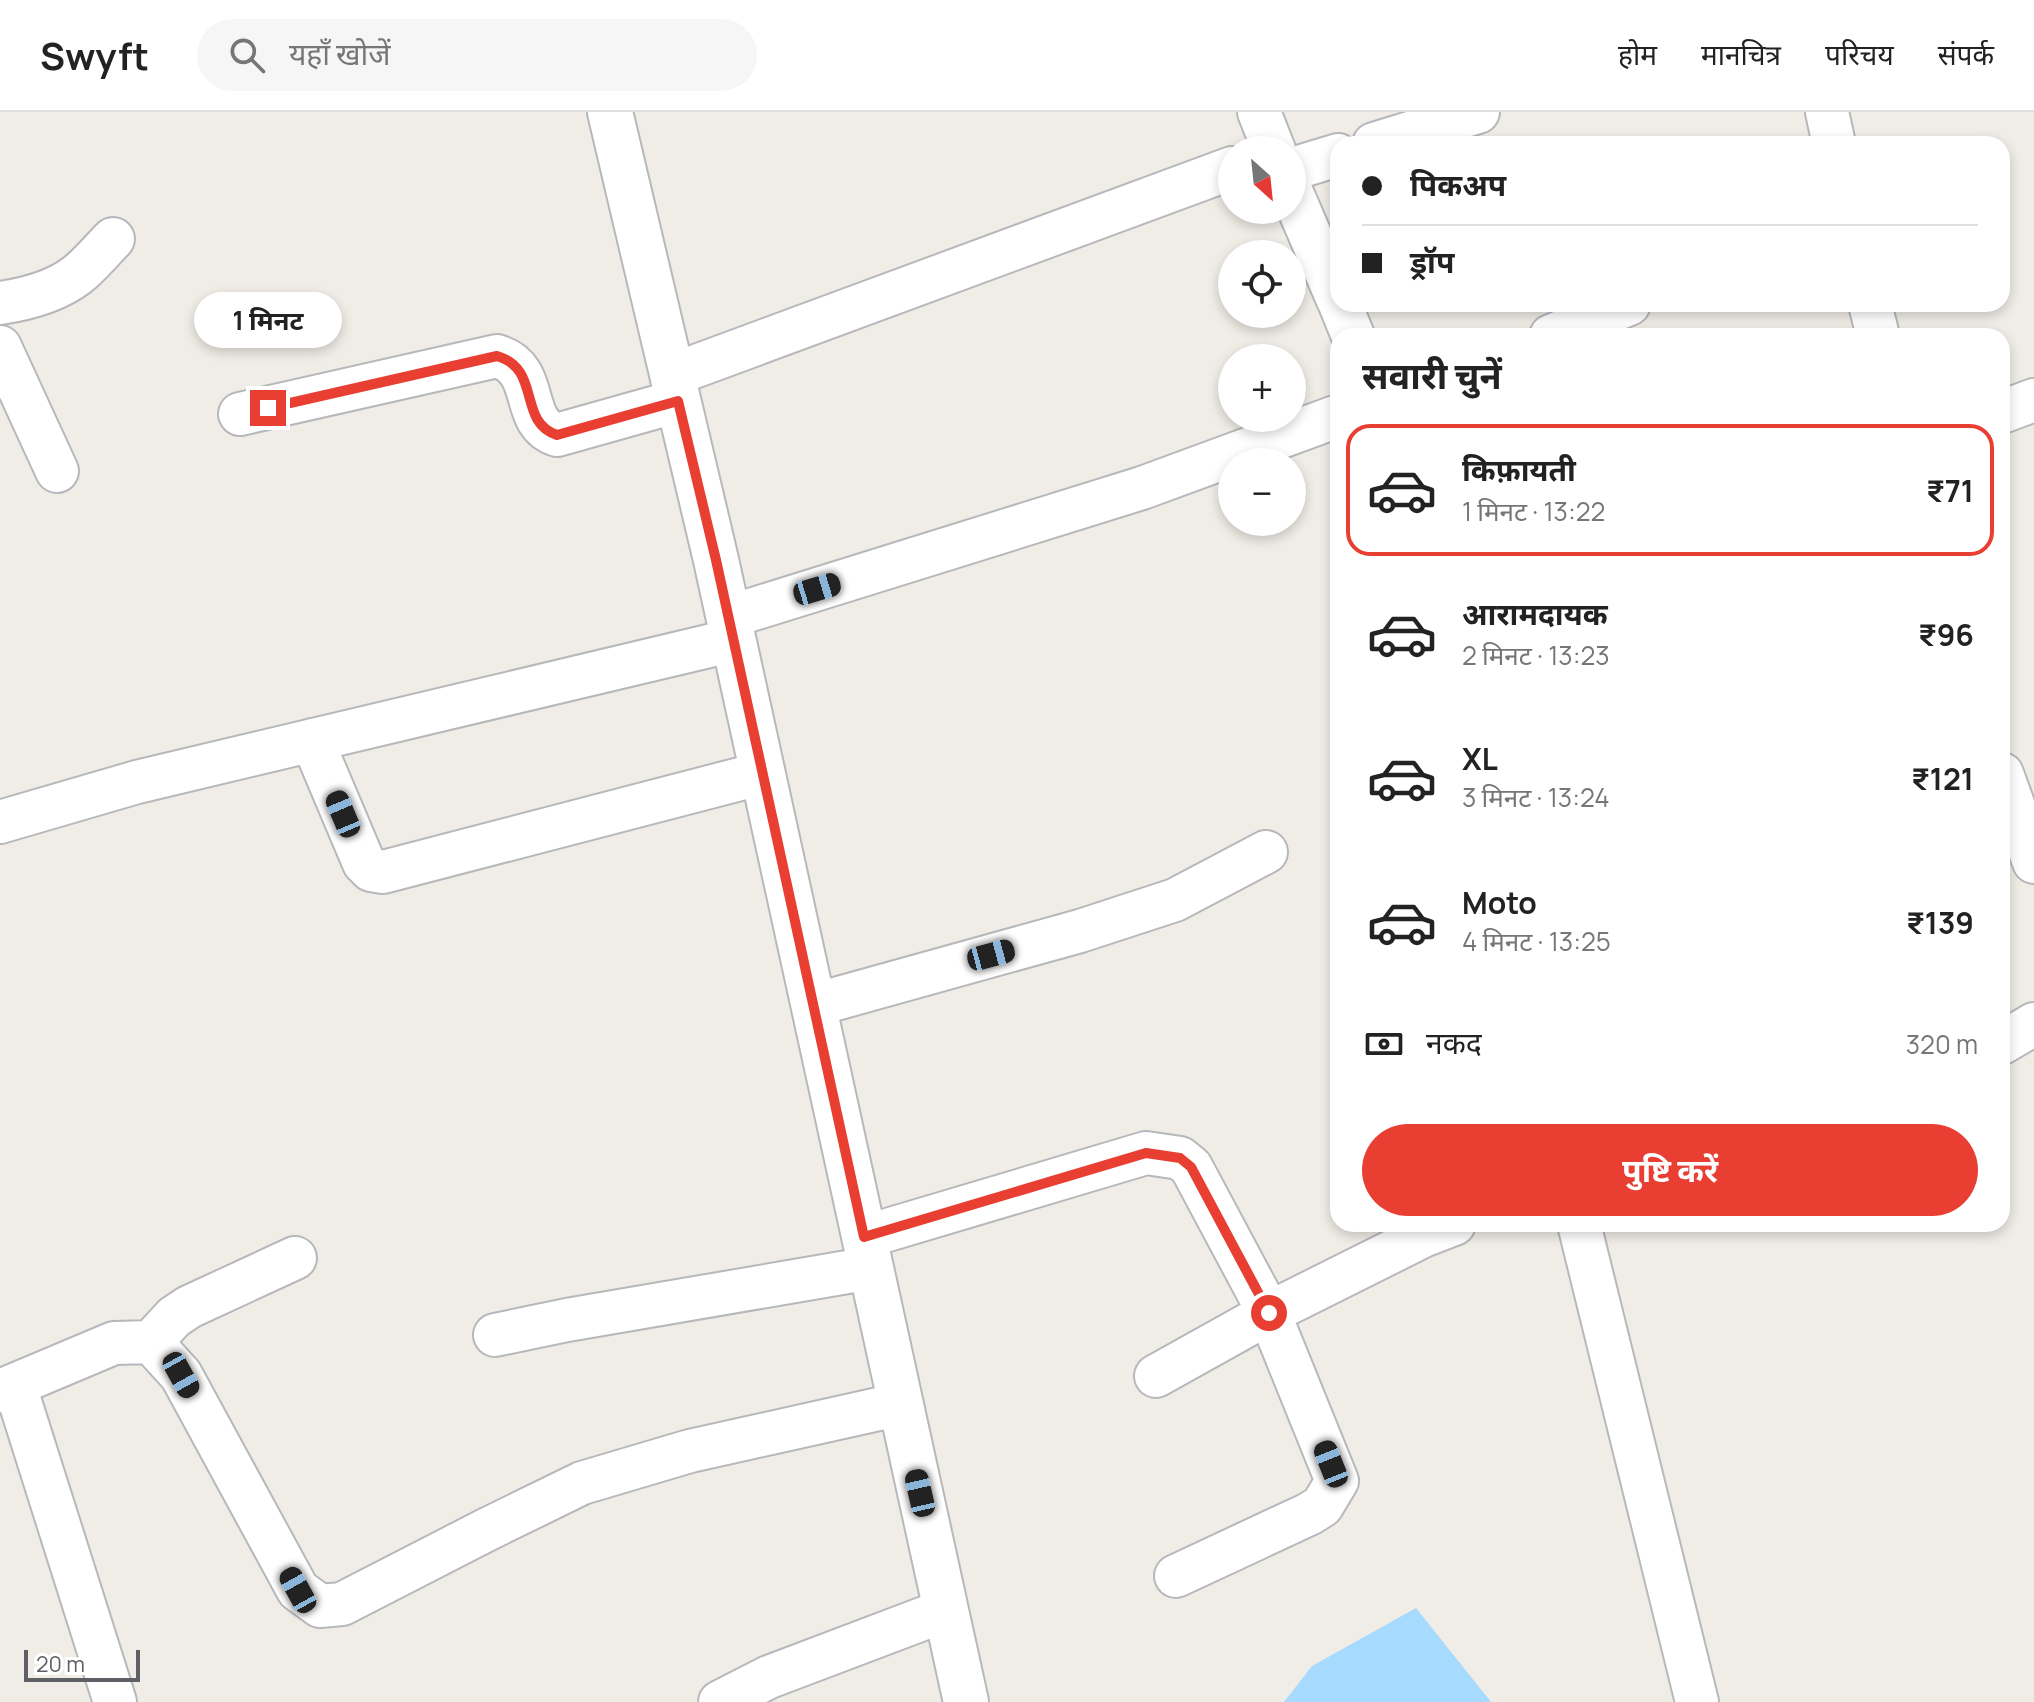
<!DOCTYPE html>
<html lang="hi">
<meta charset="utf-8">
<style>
body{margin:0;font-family:Manrope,"Noto Sans Devanagari",sans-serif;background:#f6f6f6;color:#222;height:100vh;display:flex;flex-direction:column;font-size:30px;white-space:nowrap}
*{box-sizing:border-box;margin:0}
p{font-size:26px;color:#767676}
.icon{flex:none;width:44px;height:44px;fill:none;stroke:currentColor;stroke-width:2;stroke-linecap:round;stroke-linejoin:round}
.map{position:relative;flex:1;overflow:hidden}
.sheet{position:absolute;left:1330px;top:216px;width:680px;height:904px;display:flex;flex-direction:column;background:#fff;border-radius:24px;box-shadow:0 4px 12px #0003}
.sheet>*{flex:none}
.top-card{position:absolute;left:1330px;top:24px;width:680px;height:176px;border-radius:24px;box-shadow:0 4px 12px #0003;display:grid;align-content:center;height:176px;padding:0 32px;background:#fff}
.needle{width:52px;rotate:153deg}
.buttons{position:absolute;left:1218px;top:24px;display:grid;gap:16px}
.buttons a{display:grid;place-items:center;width:88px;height:88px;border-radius:50%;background:#fff;box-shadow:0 4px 12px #0003;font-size:40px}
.scale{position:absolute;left:24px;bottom:20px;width:116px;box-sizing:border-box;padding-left:8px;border:4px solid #5d6166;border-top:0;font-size:22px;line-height:28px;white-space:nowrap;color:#5d6166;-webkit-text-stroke:6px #fff;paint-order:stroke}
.end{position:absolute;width:36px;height:36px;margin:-18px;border:10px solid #e93e32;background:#fff;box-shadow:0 0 0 4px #fff}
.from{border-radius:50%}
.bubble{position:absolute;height:56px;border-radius:28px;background:#fff;box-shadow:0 4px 12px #0003;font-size:26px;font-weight:700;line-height:56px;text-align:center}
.car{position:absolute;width:24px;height:48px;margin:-24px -12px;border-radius:10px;box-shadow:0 0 6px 2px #0007;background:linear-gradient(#222 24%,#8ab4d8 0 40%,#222 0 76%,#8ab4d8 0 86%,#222 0)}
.top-card b{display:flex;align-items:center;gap:28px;height:76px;font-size:30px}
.top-card b+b{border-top:2px solid #e0e0e0}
.top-card i{width:20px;height:20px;background:#222}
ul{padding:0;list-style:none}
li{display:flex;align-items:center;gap:24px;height:132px;margin:0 16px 12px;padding:0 16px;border:4px solid transparent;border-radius:24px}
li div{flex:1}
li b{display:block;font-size:30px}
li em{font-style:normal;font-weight:700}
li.selected{border-color:#e93e32}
li>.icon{width:72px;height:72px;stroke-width:1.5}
h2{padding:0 32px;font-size:36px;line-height:96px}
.pay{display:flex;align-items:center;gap:20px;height:88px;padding:0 32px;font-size:30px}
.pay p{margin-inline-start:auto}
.primary-button{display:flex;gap:16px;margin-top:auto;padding:16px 32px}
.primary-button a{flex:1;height:92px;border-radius:48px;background:#e93e32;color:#fff;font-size:32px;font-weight:700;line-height:92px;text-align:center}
header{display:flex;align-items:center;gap:48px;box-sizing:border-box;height:112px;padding:0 40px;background:#fff;border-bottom:2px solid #e0e0e0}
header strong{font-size:38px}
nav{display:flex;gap:44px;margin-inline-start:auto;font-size:28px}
.search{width:560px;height:72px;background:#f6f6f6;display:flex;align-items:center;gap:20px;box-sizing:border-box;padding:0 28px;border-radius:44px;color:#767676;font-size:30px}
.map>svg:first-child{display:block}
</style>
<header>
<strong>Swyft</strong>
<div class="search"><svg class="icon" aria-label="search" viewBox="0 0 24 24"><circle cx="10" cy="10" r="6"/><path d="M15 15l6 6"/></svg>यहाँ खोजें</div>
<nav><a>होम</a><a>मानचित्र</a><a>परिचय</a><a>संपर्क</a></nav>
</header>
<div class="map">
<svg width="2034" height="1590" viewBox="0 0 2034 1590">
<rect width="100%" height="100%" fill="#f0ede6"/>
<!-- water -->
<path fill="#a7daff" d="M1416 1496 1491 1590H1284L1312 1554Z"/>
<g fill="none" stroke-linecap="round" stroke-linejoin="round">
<defs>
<path id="minor" d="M1259 0 1274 38
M1827 0 1834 32
M1374 32 1478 0
M1292 57 1338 43
M1292 81 1338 188
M0 191C27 187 55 180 77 163 90 153 101 139 113 127
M1340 192 1353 224
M1870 192 1878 224
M1551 224 1629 192
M0 235 57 359
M672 263 1232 56
M2002 300 2034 288
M240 302 497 244C542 258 518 310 557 323L678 289
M728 505 1142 376 1338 304
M312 628 364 751 371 758 383 760 763 661
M2002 662 2034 750
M0 710 137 670 734 528
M814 893 1080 819 1175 788 1266 740
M2002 931 2034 912
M1579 1112 1697 1590
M864 1125 1146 1041 1180 1046 1191 1055 1269 1201 1337 1369 1322 1394 1309 1402 1176 1464
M495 1223 567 1208 871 1156
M151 1230 174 1205 189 1195 295 1146
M1156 1264 1269 1201 1423 1124 1454 1112
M15 1274 115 1590
M0 1279 114 1231 151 1230 181 1263 298 1478 320 1494 342 1492 486 1418 582 1371 690 1339 901 1292
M720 1590 769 1565 946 1498"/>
<path id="tertiary" d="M610 0 716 448 966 1590"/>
</defs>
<!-- minor casing -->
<use href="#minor" stroke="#b6b8bc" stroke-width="46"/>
<!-- tertiary casing -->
<use href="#tertiary" stroke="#b6b8bc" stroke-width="48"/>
<!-- minor -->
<use href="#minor" stroke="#fff" stroke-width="42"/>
<!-- tertiary -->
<use href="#tertiary" stroke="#fff" stroke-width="44"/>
</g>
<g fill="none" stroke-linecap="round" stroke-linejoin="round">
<!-- route -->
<path stroke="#e93e32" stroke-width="10" d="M268 296 497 244C542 257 517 310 557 323L678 289 716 448 864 1125 1146 1041 1180 1046 1191 1055 1269 1201"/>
</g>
</svg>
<div class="buttons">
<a><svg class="needle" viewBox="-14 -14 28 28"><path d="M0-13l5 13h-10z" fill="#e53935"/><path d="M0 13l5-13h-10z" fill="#767676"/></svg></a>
<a><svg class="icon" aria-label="locate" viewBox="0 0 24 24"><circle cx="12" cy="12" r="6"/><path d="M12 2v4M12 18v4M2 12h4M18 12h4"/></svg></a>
<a>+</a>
<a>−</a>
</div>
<div class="scale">20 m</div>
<i class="end from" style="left:1269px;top:1201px"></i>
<i class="end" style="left:268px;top:296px"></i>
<div class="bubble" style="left:194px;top:180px;width:148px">1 मिनट</div>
<i class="car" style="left:817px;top:477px;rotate:73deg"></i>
<i class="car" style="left:343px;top:702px;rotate:337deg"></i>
<i class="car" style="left:991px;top:843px;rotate:75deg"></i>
<i class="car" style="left:181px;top:1263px;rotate:151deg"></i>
<i class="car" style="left:1331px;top:1352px;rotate:338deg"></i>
<i class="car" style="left:920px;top:1381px;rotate:347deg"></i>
<i class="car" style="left:298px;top:1478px;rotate:331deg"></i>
<div class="top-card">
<b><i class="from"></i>पिकअप</b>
<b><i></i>ड्रॉप</b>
</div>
<section class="sheet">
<h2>सवारी चुनें</h2>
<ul>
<li class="selected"><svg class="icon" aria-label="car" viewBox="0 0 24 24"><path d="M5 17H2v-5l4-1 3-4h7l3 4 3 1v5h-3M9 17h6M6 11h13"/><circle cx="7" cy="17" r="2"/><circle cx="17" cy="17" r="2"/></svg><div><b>किफ़ायती</b><p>1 मिनट · 13:22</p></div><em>₹71</em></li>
<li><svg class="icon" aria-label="car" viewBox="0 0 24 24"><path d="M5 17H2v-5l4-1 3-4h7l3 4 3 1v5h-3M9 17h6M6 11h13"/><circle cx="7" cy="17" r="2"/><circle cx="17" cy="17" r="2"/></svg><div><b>आरामदायक</b><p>2 मिनट · 13:23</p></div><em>₹96</em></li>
<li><svg class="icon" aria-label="car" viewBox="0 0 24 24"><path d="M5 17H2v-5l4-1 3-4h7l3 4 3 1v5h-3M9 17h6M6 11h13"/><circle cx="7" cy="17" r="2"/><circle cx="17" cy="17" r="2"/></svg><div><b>XL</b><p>3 मिनट · 13:24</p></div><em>₹121</em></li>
<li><svg class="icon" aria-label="car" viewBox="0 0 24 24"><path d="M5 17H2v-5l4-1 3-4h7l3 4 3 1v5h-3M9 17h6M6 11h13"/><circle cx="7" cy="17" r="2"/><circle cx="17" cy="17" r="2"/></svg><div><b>Moto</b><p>4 मिनट · 13:25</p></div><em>₹139</em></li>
</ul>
<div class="pay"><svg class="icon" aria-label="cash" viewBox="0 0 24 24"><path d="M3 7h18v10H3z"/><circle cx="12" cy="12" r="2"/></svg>नकद<p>320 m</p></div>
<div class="primary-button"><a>पुष्टि करें</a></div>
</section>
</div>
